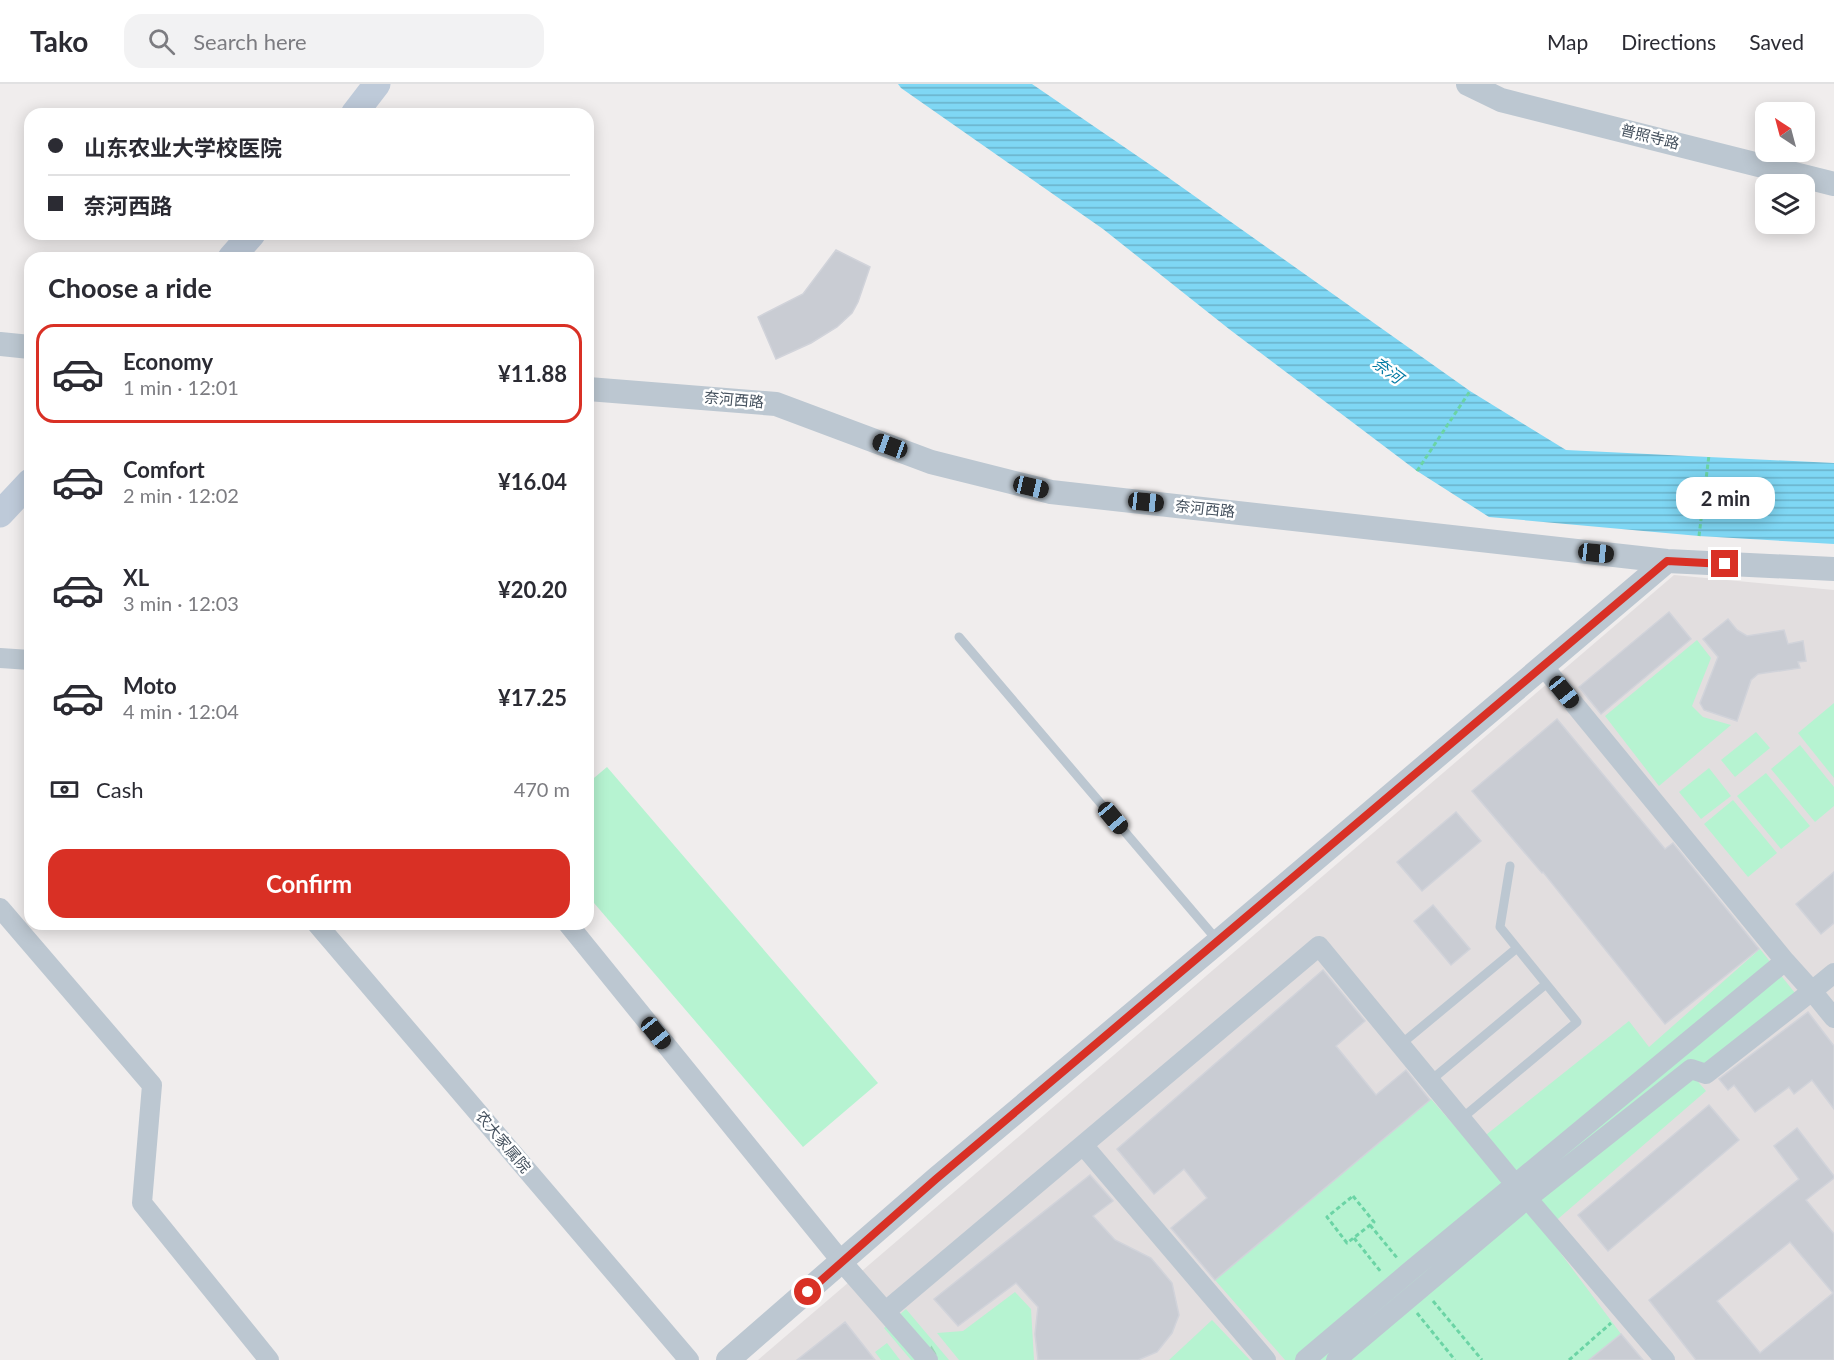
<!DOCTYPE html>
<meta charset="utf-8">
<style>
body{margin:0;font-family:Lato,"Noto Sans SC",sans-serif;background:#f2f2f3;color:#2b2b33;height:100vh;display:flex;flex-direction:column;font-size:22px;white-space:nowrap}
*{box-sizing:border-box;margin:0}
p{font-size:20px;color:#7c7c81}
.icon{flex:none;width:33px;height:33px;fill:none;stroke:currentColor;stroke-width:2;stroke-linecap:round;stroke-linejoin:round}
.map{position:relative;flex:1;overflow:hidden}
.sheet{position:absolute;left:24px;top:168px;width:570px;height:678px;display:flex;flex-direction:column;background:#fff;border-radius:18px;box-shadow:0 3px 15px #0003}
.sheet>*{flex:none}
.guide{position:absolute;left:24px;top:24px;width:570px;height:132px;border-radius:18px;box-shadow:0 3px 15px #0003;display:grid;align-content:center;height:132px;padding:0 24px;background:#fff}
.needle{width:39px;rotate:324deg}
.tools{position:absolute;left:1755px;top:18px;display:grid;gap:12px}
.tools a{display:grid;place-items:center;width:60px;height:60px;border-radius:12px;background:#fff;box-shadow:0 3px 15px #0003;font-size:30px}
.end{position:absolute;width:27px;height:27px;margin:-14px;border:8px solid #d93025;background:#fff;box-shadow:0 0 0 3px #fff}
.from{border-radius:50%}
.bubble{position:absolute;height:42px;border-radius:18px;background:#fff;box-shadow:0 3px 15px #0003;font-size:20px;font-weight:700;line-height:42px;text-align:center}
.car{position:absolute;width:18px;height:36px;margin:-18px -9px;border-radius:8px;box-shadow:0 0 4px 2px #0007;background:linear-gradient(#222 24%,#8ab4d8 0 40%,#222 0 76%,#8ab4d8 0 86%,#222 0)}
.guide b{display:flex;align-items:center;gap:21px;height:57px;font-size:22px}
.guide b+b{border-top:2px solid #e1e1e2}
.guide i{width:15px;height:15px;background:#2b2b33}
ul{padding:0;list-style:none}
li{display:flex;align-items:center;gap:18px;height:99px;margin:0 12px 9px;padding:0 12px;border:3px solid transparent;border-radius:18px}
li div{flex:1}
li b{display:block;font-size:22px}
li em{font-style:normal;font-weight:700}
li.current{border-color:#d93025}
li>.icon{width:54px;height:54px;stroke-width:1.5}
h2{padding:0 24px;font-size:27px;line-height:72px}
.pay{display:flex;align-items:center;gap:15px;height:66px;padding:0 24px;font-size:22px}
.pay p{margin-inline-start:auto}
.action{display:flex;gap:12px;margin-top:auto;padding:12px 24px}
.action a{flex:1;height:69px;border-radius:18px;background:#d93025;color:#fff;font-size:24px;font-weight:700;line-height:69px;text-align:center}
header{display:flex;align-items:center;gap:36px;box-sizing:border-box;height:84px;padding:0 30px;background:#fff;border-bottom:2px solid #e1e1e2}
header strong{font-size:28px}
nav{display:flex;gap:33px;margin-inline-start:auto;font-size:21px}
.search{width:420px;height:54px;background:#f2f2f3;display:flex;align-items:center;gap:15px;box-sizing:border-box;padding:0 21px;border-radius:18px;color:#7c7c81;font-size:22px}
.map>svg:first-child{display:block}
</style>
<header>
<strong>Tako</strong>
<div class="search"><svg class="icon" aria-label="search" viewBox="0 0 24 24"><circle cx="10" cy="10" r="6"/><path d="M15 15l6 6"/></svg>Search here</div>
<nav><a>Map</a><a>Directions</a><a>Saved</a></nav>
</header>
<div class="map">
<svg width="1834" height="1276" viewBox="0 0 1834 1276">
<defs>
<pattern id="forest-firs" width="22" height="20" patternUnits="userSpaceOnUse" patternTransform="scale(1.5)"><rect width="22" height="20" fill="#b6f3d1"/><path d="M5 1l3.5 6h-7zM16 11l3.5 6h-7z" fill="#9ed2b6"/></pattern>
<pattern id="water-rules" width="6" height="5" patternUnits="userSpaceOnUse" patternTransform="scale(1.5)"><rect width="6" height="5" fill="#7fd7f4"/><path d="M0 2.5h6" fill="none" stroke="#6ab1c9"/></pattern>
</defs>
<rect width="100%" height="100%" fill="#f0eded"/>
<!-- education -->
<path fill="#e2dedf" d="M1674 491 1834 506V1276H758Z"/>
<!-- forest -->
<path fill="url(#forest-firs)" d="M906 1225 949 1276H911L884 1244Z"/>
<!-- green -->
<path fill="#b6f3d1" d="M1697 556 1711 574 1692 622 1703 633 1731 641 1659 702 1605 632Z
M1834 619V694L1798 649Z
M1756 648 1770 664 1735 693 1721 676Z
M1800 661 1834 703V722L1815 738 1771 685Z
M607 683 878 999 803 1063 588 812V699Z
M1709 684 1731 712 1701 735 1679 708Z
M1766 689 1810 742 1781 765 1737 712Z
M1733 716 1777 769 1748 793 1704 740Z
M1760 865 1795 909 1694 993 1706 1007 1544 1147 1621 1250 1589 1276H1285L1215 1196 1431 1015 1472 1062 1629 937 1649 963Z
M1015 1208 1031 1225 1034 1276H959L937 1249 963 1247Z
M1212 1236 1250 1276H1169Z
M887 1259 900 1276H881L875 1268Z"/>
<!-- water -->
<path fill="url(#water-rules)" d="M898 0H1032L1152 82 1470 307 1566 366 1834 379V460L1699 452 1489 433 1417 387 1229 245 1103 145 901 4Z"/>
<!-- building -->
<path fill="#c9ccd3" stroke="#d1d3da" stroke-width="1.5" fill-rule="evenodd" d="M836 166 870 183 858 218 852 229 837 243 811 259 776 275 758 233 803 210Z
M1669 528 1691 555 1601 630 1579 603Z
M1728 535 1737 546 1747 552 1784 546 1788 560 1803 557 1806 577 1798 578 1800 584 1758 590 1751 596 1737 637 1704 626 1700 619 1718 573 1703 555Z
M1557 635 1665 765 1673 759 1759 865 1665 940 1543 788 1542 789 1472 707Z
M1456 728 1481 757 1422 807 1397 778Z
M1834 788V839L1821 850 1796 820Z
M1433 821 1470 865 1451 881 1414 837Z
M1323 886 1365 937 1336 962 1376 1011 1406 986 1430 1016 1215 1196 1171 1144 1207 1114 1184 1085 1154 1110 1117 1065Z
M1808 928 1834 962V1025L1812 996 1794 1010 1789 1003 1755 1028 1734 1001 1728 1006 1719 995Z
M1709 1021 1739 1056 1608 1167 1578 1131Z
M1797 1044 1834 1092V1094L1806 1116 1834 1150V1276H1696L1649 1216 1799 1095 1774 1062ZM1790 1158 1833 1209 1760 1269 1717 1217Z
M1090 1091 1113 1117 1093 1132 1115 1156 1151 1174 1172 1199 1179 1231 1172 1249 1157 1268 1138 1276H1038L1035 1250 1038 1223 1016 1199 958 1242 934 1215Z
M845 1238 875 1276H797Z
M1621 1250 1643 1276H1589Z"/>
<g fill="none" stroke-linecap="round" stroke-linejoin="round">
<!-- path -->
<path stroke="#6bd4a5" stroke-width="3" stroke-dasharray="4.5 3" stroke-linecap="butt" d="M1417 387 1470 307
M1699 452 1709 371
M1353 1112 1374 1138 1347 1159 1327 1133Z
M1370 1141 1398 1175
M1354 1154 1381 1188
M1433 1217 1482 1276
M1417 1229 1455 1276
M1569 1276 1611 1239"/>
<!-- service -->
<path stroke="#bcc7d1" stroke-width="9" d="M959 553 1217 856
M1510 782 1500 843 1517 864
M1400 961 1517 864 1577 938 1461 1035
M1430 997 1546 900"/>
<!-- minor -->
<path stroke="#bcc7d1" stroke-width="20" d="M0 574 30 576
M0 824 152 1001 142 1119 269 1276
M317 840 689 1276
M568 840 842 1178 928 1276
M1834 889 1812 907 1834 934
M1083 1061 1266 1276
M886 1227 1319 862 1515 1100 1665 1276
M1305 1276 1409 1188 1785 877 1543 582
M1336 1276 1527 1115 1691 985 1706 990 1812 907 1785 877"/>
<!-- tertiary -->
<path stroke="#bcc7d1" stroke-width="24" d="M1468 0 1501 16 1834 100
M0 260 30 263
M588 305 776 320 931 378 1051 408 1667 477 1834 485
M728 1276 936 1095 1218 858 1667 477"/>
<!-- secondary -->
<path stroke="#becad9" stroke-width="27" d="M354 30 377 0
M231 174 252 150
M0 430 30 398"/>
</g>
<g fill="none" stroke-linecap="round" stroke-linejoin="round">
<!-- route -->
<path stroke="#d93025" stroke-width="8" d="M808 1208 936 1095 1667 477 1725 480"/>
</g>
<g text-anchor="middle" stroke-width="5" stroke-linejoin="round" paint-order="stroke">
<!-- street labels -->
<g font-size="15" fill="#44505d" stroke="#fff">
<text transform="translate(1650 53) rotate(14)" y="5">普照寺路</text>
<text transform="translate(734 316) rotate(5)" y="5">奈河西路</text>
<text transform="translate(1205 425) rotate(6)" y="5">奈河西路</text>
<text transform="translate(503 1058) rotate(50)" y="5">农大家属院</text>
</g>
<!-- water labels -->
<g font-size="16" font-style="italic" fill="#027aa4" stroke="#fff">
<text transform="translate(1388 286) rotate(37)" y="6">奈河</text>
</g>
</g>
</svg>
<div class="tools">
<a><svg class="needle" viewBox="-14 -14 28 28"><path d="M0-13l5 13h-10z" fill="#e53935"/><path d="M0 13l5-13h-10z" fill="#7c7c81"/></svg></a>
<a><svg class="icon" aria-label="layers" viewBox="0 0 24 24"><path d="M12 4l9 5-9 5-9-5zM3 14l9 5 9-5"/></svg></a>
</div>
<i class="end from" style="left:808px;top:1208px"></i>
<i class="end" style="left:1725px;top:480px"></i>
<div class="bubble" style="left:1676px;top:393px;width:99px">2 min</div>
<i class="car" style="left:890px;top:362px;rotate:290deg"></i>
<i class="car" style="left:1031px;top:403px;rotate:103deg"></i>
<i class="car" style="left:1146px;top:418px;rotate:96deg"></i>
<i class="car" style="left:1596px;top:469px;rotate:96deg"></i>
<i class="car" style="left:1564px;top:608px;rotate:141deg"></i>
<i class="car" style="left:1113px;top:734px;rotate:140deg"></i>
<i class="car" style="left:656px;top:949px;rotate:141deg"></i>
<div class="guide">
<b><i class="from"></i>山东农业大学校医院</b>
<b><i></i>奈河西路</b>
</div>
<section class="sheet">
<h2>Choose a ride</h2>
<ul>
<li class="current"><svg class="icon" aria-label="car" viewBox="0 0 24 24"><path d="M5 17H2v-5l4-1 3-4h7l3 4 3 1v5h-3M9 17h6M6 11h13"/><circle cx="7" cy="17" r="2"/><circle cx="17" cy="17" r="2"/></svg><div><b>Economy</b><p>1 min · 12:01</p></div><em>¥11.88</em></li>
<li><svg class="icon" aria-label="car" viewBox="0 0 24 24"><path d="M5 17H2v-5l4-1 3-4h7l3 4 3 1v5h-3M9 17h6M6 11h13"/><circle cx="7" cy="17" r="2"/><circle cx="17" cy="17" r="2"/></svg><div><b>Comfort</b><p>2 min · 12:02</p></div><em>¥16.04</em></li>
<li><svg class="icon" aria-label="car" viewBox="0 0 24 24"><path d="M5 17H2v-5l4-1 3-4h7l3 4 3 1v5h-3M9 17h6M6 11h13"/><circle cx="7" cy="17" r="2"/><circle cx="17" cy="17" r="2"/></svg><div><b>XL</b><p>3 min · 12:03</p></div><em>¥20.20</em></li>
<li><svg class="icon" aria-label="car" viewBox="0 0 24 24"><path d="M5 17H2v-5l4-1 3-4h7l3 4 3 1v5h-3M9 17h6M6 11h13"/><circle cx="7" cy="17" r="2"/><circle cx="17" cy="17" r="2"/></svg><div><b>Moto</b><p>4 min · 12:04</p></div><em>¥17.25</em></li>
</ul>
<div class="pay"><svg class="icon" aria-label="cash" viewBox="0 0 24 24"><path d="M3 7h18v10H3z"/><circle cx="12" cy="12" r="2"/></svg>Cash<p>470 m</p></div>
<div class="action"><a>Confirm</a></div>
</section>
</div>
